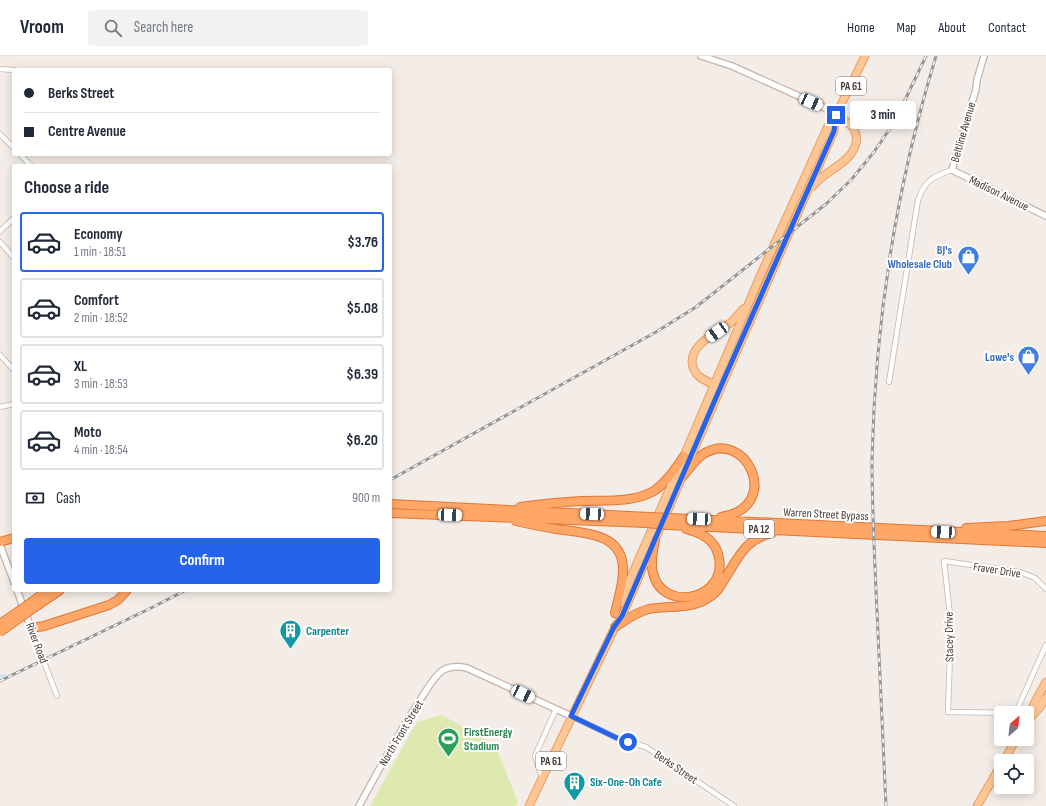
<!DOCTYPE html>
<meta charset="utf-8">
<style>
body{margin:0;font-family:"Sofia Sans Condensed",sans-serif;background:#f2f2f3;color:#1f2937;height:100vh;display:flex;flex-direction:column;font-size:15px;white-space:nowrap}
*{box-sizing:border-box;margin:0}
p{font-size:13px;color:#747a83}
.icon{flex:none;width:22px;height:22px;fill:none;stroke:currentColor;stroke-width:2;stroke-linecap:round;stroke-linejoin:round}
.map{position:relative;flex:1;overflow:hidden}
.side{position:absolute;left:12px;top:108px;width:380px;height:428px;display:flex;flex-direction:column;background:#fff;border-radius:4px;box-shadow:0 2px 10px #0003}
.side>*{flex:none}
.hud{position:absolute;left:12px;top:12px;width:380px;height:88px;border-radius:4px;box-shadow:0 2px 10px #0003;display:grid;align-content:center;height:88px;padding:0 12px;background:#fff}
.needle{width:26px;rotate:28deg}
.controls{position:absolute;left:994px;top:650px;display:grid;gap:8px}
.controls a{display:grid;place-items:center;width:40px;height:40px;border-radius:4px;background:#fff;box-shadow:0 2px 10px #0003;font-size:20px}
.end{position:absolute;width:18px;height:18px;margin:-9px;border:5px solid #2563eb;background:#fff;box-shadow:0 0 0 2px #fff}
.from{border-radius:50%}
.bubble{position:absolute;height:28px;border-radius:4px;background:#fff;box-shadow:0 2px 10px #0003;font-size:13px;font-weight:700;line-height:28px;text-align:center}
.car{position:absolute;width:12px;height:24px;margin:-12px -6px;border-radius:5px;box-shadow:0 0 3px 1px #0007;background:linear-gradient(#fff 24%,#345 0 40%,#fff 0 76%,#345 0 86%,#fff 0)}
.hud b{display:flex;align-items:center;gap:14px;height:38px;font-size:15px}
.hud b+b{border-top:1px solid #e0e1e3}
.hud i{width:10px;height:10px;background:#1f2937}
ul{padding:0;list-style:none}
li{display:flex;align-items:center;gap:12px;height:60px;margin:0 8px 6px;padding:0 4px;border:2px solid #e0e1e3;border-radius:4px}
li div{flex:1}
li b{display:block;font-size:15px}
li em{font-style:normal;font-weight:700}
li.active{border-color:#2563eb}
li>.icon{width:36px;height:36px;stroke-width:1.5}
h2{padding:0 12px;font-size:18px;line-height:48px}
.pay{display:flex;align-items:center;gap:10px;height:44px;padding:0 12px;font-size:15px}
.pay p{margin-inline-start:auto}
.button{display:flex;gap:8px;margin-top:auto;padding:8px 12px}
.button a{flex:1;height:46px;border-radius:4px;background:#2563eb;color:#fff;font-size:16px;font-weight:700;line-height:46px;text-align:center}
header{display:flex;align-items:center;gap:24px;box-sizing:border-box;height:56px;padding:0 20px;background:#fff;border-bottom:1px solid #e0e1e3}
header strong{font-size:19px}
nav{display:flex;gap:22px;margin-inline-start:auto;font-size:14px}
.search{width:280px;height:36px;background:#f2f2f3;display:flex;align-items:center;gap:10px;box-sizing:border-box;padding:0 14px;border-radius:4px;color:#747a83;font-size:15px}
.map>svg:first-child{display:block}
</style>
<header>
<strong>Vroom</strong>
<div class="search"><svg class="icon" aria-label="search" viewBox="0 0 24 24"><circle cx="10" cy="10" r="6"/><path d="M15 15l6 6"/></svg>Search here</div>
<nav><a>Home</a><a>Map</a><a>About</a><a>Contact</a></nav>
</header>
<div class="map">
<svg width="1046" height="750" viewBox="0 0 1046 750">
<rect width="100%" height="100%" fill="#f4ede7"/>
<!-- green -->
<path fill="#dde9af" d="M442 659 495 689 518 746 516 750H370L417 666Z"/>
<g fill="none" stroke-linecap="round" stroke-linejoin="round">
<!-- stream -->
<path stroke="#a2e5f1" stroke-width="1.5" d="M0 620 5 619"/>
<defs>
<path id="minor" d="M0 13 14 14
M0 78 14 92
M20 98 31 110
M0 175 14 162
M0 186 14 202
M0 299 14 314
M889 326 918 144C925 124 934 120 952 114
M0 351 14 348
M31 572 57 640
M1016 656 1046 589
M1022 657 948 656 951 568 944 505 1020 516 1035 522 1046 533
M571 660 621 684 646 691 734 750
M542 721 535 700 556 653
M993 722 1001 724"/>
<path id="tertiary" d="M701 0 732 10 823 51 836 59
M984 0 977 24 976 33 952 114 1046 160
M0 489 14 526
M17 534 31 572
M359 750C379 713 399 676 422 641 428 632 434 620 443 614 451 610 458 610 467 612L571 660"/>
<path id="primary" d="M813 130C825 114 851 108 856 87 859 72 847 66 836 59
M718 330C706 325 693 321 692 306 692 287 717 277 730 267 735 263 739 258 743 253
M620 546 684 400 761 218 828 70 836 59 865 0
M1030 660 1034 648 1046 626
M1027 665 1040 651 1046 642
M1004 705 1016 683
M529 750 615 571 622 560 728 315 834 75 836 59
M977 750 1001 709"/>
<path id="motorway" d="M683 420C689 413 694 405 702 399 745 369 785 451 721 461
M390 448 649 461
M520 451C541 448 561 446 582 445 605 444 633 447 654 435 667 426 675 413 684 400
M390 457 646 467
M671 462 1046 480
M516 465C529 468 542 471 556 473 582 477 621 476 623 511 624 526 618 543 615 557
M668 469 1046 487
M966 472 1008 470 1046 465
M655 484C653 495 650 506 653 517 663 559 731 542 718 498 714 483 701 477 686 473
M0 486 14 482
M33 545 48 534
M35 551 60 534
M615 571C626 564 636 556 649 553 670 549 694 554 711 540 717 536 721 530 724 524 738 502 745 483 772 477
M31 572 44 570 109 549 118 544 127 534"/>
</defs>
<!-- minor casing -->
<use href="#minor" stroke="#c2b5ac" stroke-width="6"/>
<!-- tertiary casing -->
<use href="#tertiary" stroke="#c2b5ac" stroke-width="8"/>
<!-- primary casing -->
<use href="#primary" stroke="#e59e63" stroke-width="9"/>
<!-- motorway casing -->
<use href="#motorway" stroke="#df7735" stroke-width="10"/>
<!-- minor -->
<use href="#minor" stroke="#fff" stroke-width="4.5"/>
<!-- tertiary -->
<use href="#tertiary" stroke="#fff" stroke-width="5.5"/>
<!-- primary -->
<use href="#primary" stroke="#ffc695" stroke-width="7"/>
<!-- motorway -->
<use href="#motorway" stroke="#ffa767" stroke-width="8"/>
<defs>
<path id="rail" d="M390 424 656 276 696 251 826 148 851 124 874 96 891 71 905 44 926 0
M0 625 153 551 186 534
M886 750C883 678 879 606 876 534 874 491 872 447 872 404 875 268 896 131 936 0"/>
</defs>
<!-- rail casing -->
<use href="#rail" stroke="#969696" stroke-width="3"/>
<!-- rail -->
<use href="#rail" stroke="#fff" stroke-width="1.5" stroke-dasharray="4.5" stroke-linecap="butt"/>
<defs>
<path id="motorway-bridge" d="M649 461 671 462
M646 467 668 469
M0 568 33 545
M0 576 35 551"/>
</defs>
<!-- motorway-bridge casing -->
<use href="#motorway-bridge" stroke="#df7735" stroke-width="10" stroke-linecap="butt"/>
<!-- motorway-bridge -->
<use href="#motorway-bridge" stroke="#ffa767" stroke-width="8"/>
</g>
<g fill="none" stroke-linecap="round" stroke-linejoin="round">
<!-- route -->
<path stroke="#2563eb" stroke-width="5" d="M628 686 621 684 571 660 614 571 622 560 724 323 834 75 836 59"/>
</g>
<!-- icons -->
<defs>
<symbol id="shop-pin" viewBox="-11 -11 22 30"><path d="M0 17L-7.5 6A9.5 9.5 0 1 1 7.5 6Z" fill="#3f7fe0" stroke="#fff"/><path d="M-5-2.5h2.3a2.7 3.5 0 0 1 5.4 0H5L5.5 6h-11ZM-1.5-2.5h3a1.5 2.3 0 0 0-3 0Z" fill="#fff"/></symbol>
<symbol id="building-pin" viewBox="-11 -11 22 30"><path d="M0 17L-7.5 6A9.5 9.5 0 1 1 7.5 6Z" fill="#0f9aa8" stroke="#fff"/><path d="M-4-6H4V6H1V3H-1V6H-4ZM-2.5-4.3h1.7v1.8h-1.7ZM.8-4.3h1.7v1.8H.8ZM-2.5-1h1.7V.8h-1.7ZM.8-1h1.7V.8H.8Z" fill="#fff"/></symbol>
<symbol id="stadium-pin" viewBox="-11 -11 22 30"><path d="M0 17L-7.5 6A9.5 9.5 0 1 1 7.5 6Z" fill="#2e9e5b" stroke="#fff"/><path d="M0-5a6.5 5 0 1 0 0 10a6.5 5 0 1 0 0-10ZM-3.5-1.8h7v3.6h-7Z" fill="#fff"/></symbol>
</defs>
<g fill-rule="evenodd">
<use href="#shop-pin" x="956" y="188" width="25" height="34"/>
<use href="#shop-pin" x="1016" y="288" width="25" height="34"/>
<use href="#building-pin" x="278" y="562" width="25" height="34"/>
<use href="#stadium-pin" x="436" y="670" width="25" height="34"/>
<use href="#building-pin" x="562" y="714" width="25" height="34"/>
</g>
<g text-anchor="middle" stroke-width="4" stroke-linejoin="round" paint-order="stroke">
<!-- shield labels -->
<g fill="#fff" stroke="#7e7672" stroke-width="1">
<rect x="836" y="21" width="30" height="18" rx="3"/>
<rect x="744" y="464" width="30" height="18" rx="3"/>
<rect x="536" y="696" width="30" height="18" rx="3"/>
</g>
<g font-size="11" font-weight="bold" fill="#473c36">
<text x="851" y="34">PA 61</text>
<text x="759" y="477">PA 12</text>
<text x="551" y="709">PA 61</text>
</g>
<!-- street labels -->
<g font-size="12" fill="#473c36" stroke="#fff">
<text transform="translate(963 76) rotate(-74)" y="4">Beltline Avenue</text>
<text transform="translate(999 137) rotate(26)" y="4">Madison Avenue</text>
<text transform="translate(826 458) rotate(3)" y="4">Warren Street Bypass</text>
<text transform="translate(997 514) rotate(9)" y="4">Fraver Drive</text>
<text transform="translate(949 581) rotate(-91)" y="4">Stacey Drive</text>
<text transform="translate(37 587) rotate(69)" y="4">River Road</text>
<text transform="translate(401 677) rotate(-59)" y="4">North Front Street</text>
<text transform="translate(676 711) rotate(34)" y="4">Berks Street</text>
</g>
<!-- shop labels -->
<g font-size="12" font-weight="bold" fill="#366cbe" stroke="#fff" text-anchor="end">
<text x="952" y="198">BJ's<tspan x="952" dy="14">Wholesale Club</tspan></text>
<text x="1014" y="305">Lowe's</text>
</g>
<!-- culture labels -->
<g font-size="12" font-weight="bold" fill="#0d838f" stroke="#fff" text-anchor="start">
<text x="306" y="579">Carpenter</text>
<text x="590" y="730">Six-One-Oh Cafe</text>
</g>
<!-- leisure labels -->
<g font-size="12" font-weight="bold" fill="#27864d" stroke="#fff" text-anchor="start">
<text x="464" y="680">FirstEnergy<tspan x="464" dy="14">Stadium</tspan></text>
</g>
</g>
</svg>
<div class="controls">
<a><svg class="needle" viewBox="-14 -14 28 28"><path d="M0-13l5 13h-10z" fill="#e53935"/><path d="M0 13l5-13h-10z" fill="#747a83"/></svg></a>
<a><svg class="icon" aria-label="locate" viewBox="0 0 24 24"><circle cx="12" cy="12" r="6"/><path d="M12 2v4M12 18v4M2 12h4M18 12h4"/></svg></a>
</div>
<i class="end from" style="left:628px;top:686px"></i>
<i class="end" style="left:836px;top:59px"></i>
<div class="bubble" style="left:850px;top:45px;width:66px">3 min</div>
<i class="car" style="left:811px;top:46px;rotate:114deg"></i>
<i class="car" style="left:717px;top:276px;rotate:235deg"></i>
<i class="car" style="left:592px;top:458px;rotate:273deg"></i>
<i class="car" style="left:450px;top:459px;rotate:92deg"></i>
<i class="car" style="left:699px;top:463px;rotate:273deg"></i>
<i class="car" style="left:943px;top:476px;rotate:273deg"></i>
<i class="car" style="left:523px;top:638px;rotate:115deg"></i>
<div class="hud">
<b><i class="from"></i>Berks Street</b>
<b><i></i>Centre Avenue</b>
</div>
<section class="side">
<h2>Choose a ride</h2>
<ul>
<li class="active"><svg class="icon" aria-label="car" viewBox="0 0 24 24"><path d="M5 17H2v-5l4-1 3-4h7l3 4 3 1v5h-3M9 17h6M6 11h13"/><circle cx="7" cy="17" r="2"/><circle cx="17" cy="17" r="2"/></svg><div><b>Economy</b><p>1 min · 18:51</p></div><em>$3.76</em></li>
<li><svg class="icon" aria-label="car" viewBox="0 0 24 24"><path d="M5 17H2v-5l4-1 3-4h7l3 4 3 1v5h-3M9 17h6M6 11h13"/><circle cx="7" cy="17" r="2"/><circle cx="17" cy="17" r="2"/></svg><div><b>Comfort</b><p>2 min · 18:52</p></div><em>$5.08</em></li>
<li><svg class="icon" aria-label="car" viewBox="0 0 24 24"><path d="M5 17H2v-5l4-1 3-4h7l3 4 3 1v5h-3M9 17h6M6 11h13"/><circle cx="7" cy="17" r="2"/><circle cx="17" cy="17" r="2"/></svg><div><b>XL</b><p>3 min · 18:53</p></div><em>$6.39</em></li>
<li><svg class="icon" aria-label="car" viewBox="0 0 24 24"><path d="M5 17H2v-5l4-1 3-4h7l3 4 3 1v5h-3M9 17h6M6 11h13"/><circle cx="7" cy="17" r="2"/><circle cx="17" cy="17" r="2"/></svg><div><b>Moto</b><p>4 min · 18:54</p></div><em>$6.20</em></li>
</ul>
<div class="pay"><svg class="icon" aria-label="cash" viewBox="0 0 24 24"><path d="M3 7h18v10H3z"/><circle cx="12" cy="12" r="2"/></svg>Cash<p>900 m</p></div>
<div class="button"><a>Confirm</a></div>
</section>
</div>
